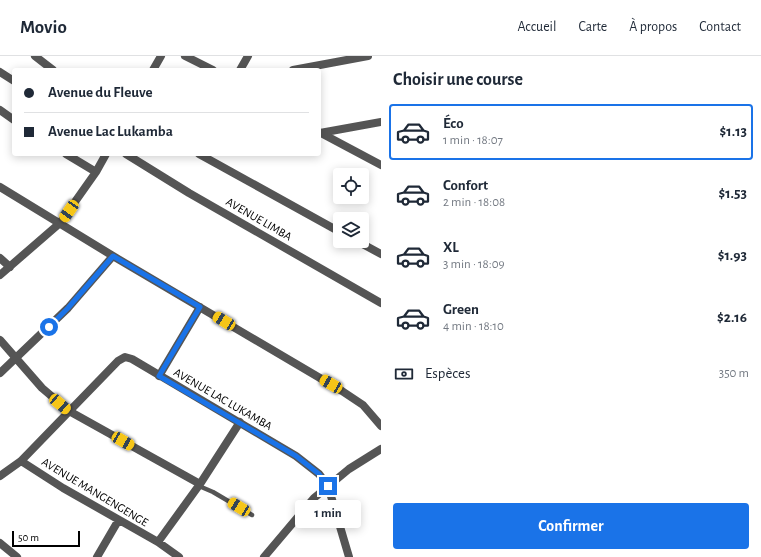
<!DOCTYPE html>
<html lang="fr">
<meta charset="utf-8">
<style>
body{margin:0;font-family:"Alegreya Sans",sans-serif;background:#f2f2f3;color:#1f2937;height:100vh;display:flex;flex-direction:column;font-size:15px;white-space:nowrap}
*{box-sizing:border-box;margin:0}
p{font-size:13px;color:#747a83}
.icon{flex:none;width:22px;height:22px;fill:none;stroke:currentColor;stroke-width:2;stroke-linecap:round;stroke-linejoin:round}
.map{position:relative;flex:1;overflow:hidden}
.drawer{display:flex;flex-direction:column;background:#fff;width:380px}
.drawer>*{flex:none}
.guide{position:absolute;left:12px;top:12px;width:309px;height:88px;border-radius:4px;box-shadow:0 2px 10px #0003;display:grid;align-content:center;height:88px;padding:0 12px;background:#fff}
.controls{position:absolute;left:333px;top:112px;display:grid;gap:8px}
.controls a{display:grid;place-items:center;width:36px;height:36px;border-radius:4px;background:#fff;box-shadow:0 2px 10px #0003;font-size:20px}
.scale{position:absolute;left:12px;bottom:10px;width:68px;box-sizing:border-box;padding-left:4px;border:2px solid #000;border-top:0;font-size:11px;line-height:14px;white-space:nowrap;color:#000;-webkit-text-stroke:3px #fff;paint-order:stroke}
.end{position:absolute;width:18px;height:18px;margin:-9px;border:5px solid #1a73e8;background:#fff;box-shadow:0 0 0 2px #fff}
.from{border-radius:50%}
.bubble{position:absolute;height:28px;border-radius:4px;background:#fff;box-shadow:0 2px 10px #0003;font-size:13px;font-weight:700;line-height:28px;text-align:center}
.car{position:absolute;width:12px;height:24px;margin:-12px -6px;border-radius:5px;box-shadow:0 0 3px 1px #0007;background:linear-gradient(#f5c518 24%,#345 0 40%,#f5c518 0 76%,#345 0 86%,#f5c518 0)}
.guide b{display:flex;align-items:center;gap:14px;height:38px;font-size:15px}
.guide b+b{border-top:1px solid #e0e1e3}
.guide i{width:10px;height:10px;background:#1f2937}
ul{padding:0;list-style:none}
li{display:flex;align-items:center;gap:12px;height:56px;margin:0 8px 6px;padding:0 4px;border:2px solid transparent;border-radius:4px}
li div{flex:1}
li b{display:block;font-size:15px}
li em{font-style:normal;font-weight:700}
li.selected{border-color:#1a73e8}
li>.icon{width:36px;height:36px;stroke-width:1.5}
h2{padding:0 12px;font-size:18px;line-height:48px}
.pay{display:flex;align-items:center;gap:10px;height:44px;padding:0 12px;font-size:15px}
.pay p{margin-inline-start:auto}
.button{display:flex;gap:8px;margin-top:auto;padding:8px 12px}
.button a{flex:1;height:46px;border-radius:4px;background:#1a73e8;color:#fff;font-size:16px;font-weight:700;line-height:46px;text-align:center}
header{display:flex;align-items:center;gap:24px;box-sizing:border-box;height:56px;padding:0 20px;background:#fff;border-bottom:1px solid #e0e1e3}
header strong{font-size:19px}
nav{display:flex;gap:22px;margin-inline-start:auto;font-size:14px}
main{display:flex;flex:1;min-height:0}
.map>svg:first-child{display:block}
</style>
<header>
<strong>Movio</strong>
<nav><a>Accueil</a><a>Carte</a><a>À propos</a><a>Contact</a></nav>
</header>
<main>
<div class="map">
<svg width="381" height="501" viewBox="0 0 381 501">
<rect width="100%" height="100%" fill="#fff"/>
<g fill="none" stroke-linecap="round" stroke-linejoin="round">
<!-- service -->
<path stroke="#555" stroke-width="4.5" d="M199 430 213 436 252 459"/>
<!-- minor -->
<path stroke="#555" stroke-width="8" d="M35 0 53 14
M185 0 213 14
M153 14 161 0
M240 14 248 0
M293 14 368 0
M0 16 14 25
M0 54 14 64
M319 76 381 109
M320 77 381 66
M66 98 96 116
M126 98 189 137 381 247
M199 98 340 176
M0 131 113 200 342 335 363 349 381 370
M357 185 381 198
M0 202 10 211
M0 219 60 167 96 116 106 98
M0 284 42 332 69 355 200 428
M0 317 68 252 113 200
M159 320 200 251
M21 405 63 432 158 486 179 501
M0 420 21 405 118 305 125 301 132 303 296 400 319 418 328 430 349 501
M158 486 200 428 240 366
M0 487 17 501
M97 501 118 465"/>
<!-- tertiary -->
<path stroke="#555" stroke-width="8" d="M264 501 314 442 349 413 381 393"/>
</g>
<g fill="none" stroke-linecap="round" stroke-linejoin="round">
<!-- route -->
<path stroke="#1a73e8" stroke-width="5" d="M49 271 68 252 113 200 200 251 159 320 296 400 319 418 328 430"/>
</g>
<g text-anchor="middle" stroke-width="3" stroke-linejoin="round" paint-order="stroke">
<!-- street labels -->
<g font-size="12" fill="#000" stroke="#fff">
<text transform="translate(259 163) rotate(30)" y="4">AVENUE LIMBA</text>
<text transform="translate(223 343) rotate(30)" y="4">AVENUE LAC LUKAMBA</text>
<text transform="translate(95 436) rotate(31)" y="4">AVENUE MANGENGENGE</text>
</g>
</g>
</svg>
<div class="controls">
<a><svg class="icon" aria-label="locate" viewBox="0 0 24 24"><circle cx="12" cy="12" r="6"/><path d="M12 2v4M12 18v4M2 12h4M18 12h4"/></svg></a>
<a><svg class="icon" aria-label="layers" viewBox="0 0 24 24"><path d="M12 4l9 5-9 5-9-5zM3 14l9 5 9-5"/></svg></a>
</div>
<div class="scale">50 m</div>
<i class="end from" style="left:49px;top:271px"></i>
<i class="end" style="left:328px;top:430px"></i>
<div class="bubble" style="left:295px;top:444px;width:66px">1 min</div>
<i class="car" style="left:69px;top:155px;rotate:215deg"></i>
<i class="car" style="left:224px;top:265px;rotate:301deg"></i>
<i class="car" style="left:331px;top:328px;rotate:300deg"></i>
<i class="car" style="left:60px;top:348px;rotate:131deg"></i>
<i class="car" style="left:123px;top:385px;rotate:120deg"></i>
<i class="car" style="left:239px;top:451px;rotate:301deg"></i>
<div class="guide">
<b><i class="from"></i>Avenue du Fleuve</b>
<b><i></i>Avenue Lac Lukamba</b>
</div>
</div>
<section class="drawer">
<h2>Choisir une course</h2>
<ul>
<li class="selected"><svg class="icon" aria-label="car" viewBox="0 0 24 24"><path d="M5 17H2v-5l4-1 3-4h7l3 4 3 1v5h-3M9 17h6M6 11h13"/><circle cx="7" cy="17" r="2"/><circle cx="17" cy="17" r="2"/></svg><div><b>Éco</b><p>1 min · 18:07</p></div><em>$1.13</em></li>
<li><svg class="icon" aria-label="car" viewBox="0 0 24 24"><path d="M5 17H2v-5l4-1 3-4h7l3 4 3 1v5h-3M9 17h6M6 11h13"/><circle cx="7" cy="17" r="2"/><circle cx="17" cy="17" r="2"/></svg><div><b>Confort</b><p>2 min · 18:08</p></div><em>$1.53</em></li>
<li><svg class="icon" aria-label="car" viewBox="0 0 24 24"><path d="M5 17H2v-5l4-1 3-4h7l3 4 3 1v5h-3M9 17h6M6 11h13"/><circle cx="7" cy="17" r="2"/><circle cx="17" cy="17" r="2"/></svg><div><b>XL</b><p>3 min · 18:09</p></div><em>$1.93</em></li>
<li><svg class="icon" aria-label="car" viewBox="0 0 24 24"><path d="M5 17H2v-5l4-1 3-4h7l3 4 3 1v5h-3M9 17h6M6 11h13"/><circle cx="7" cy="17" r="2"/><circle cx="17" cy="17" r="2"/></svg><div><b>Green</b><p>4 min · 18:10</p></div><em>$2.16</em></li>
</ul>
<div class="pay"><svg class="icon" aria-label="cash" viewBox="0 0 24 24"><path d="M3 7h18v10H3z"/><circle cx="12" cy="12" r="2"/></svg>Espèces<p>350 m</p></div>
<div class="button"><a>Confirmer</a></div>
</section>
</main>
